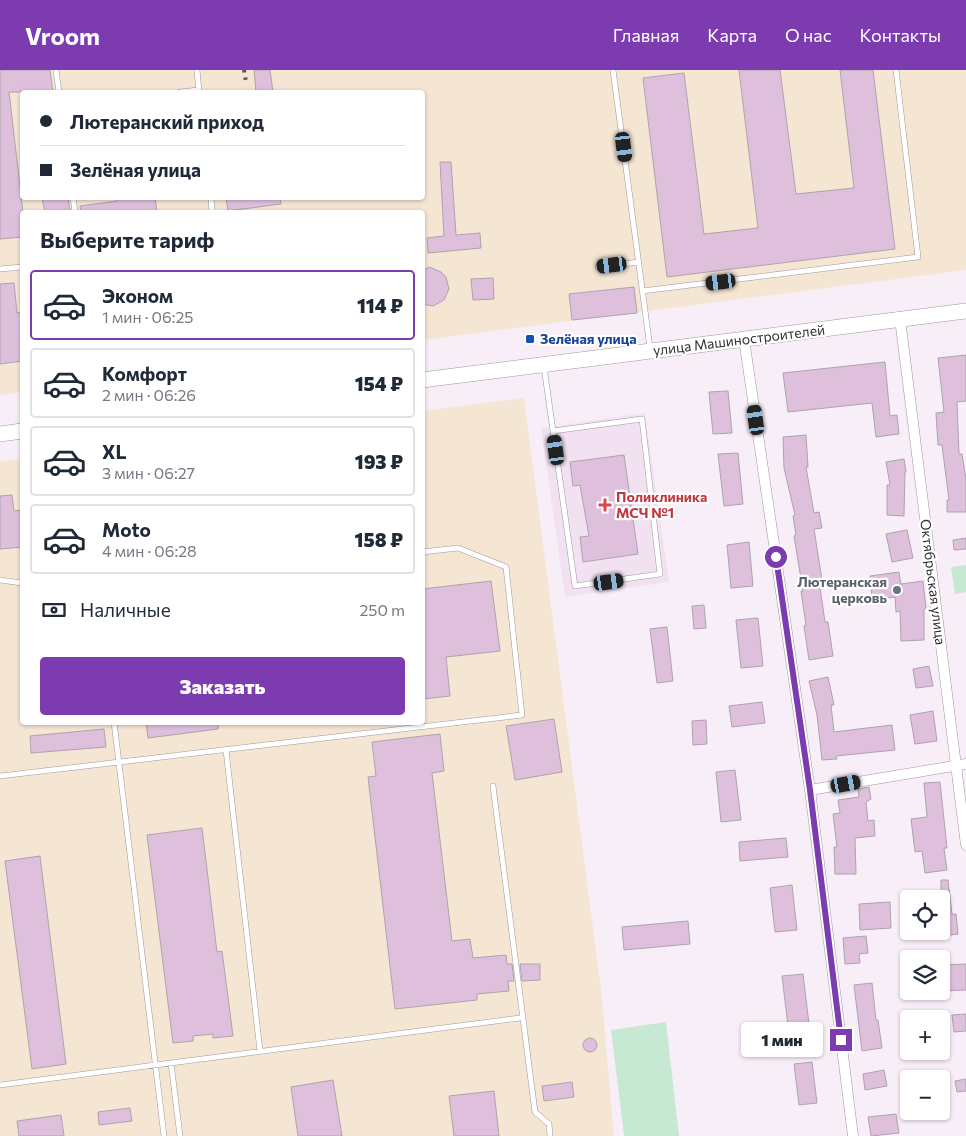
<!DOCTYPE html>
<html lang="ru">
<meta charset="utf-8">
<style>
body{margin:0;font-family:Commissioner,sans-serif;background:#f6f6f7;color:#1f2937;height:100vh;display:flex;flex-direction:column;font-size:19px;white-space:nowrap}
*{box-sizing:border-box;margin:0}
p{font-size:16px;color:#747a83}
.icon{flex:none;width:28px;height:28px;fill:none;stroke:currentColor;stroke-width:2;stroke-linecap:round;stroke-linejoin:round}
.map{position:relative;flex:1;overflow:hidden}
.sheet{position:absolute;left:20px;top:140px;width:405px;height:515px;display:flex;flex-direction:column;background:#fff;border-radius:5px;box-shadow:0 1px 4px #0004}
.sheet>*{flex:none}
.top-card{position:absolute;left:20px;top:20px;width:405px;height:110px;border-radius:5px;box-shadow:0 1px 4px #0004;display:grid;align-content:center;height:110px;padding:0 20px;background:#fff}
.buttons{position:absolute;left:900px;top:820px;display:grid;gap:10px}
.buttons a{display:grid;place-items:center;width:50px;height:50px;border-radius:5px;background:#fff;box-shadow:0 1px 4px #0004;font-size:25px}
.end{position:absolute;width:22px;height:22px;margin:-11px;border:6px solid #7c3cb0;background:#fff;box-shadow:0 0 0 2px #fff}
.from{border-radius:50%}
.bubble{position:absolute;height:35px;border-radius:5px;background:#fff;box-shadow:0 1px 4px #0004;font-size:16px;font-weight:800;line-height:35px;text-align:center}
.car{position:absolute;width:15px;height:30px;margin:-15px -8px;border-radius:6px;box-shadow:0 0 4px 1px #0007;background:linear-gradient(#222 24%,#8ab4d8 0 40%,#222 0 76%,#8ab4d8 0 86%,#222 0)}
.top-card b{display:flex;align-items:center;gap:18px;height:48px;font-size:19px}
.top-card b+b{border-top:1px solid #e0e1e3}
.top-card i{width:12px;height:12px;background:#1f2937}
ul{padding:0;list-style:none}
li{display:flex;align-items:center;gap:15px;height:70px;margin:0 10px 8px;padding:0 10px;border:2px solid #e0e1e3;border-radius:5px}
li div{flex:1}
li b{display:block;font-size:19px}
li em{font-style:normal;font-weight:800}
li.on{border-color:#7c3cb0}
li>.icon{width:45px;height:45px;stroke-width:1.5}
h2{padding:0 20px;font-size:22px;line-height:60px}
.pay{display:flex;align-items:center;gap:12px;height:55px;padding:0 20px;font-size:19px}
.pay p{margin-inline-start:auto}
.action{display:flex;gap:10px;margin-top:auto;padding:10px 20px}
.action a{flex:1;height:58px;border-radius:5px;background:#7c3cb0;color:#fff;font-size:20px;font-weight:800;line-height:58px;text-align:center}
header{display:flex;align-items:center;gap:30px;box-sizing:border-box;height:70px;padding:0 25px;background:#7c3cb0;color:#fff}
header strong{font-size:24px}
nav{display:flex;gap:28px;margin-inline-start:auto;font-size:18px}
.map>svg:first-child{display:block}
</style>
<header>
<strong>Vroom</strong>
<nav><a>Главная</a><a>Карта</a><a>О нас</a><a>Контакты</a></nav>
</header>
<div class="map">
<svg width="966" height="1066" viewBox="0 0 966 1066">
<rect width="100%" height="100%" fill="#f8eef8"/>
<!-- built -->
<path fill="#f2e1f1" d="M645 343 669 512 565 527 541 358Z"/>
<!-- industrial -->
<path fill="#f5e5d3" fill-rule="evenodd" d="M0 0H966V200L423 270 422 142H22V322L0 325ZM22 22H422V128H22Z
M524 328 601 920 614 1066H0V392L22 389V652H422L423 341Z"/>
<!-- green -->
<path fill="#c7e9d4" d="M966 495V522L955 524 951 497Z
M666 952 679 1066H624L611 960Z"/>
<!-- building -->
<path fill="#dec0dd" stroke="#ada3ad" d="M0 0H50L53 22H9L23 142 22 167 0 169Z
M254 0H270L273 22H256Z
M739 0H780L796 124 854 118 840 0H873L895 179 667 207 643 8 684 3 704 164 758 158Z
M440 92H451L456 165 480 163 481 178 428 183 427 168 444 166Z
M42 128H68L70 142H45Z
M116 128H155L157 142H81L80 136 117 131Z
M226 128H280L281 134 228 141Z
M429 197 441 202 446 207 449 219 444 230 433 236 422 234V201Z
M493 208 494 229 473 230 471 209Z
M14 213 17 243 22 242V291L0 294V214Z
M634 217 637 243 572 250 569 224Z
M966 285V331L957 332 959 384H962L966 409V442H947V430H949L942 375H938L936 343 944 342 938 288Z
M885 292 890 346 897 345 899 364 876 367 872 333 788 342 783 303Z
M728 321 732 363 713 364 709 322Z
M806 365 808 397H806L814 443 819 442 822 458 814 459 822 510H819L825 552H828L833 586 809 590 804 556 806 555 801 521H803L794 466 796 465 793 446 795 445 784 398 783 367Z
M738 383 743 434 724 436 718 384Z
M624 385 638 484 583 492 580 467 589 466 580 415 573 416 570 392Z
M904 389 906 402H905L904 446 887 445V415H890L886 392Z
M12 425 14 441 22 440V477L0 479V426Z
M907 460 913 488 892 492 886 464Z
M966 468V479L954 480 953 470Z
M749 472 753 516 731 518 727 475Z
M899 502 901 514 923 511 926 538 924 539V570L901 571 900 541 896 542 895 527 872 530 870 506Z
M491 511 500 581 446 587 450 626 422 629V519Z
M704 535 706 558 694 559 692 536Z
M758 548 763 596 741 598 736 550Z
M667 557 673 611 657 613 650 559Z
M929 596 933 616 916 618 913 599Z
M828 607 834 635H831L834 662 892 655 895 680 836 686 837 689 822 690 817 645 809 611Z
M762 632 765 653 732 657 729 636Z
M933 641 937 671 915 674 910 645Z
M554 649 562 702 515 710 506 656Z
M706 650 707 674 693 675 692 651Z
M146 652H218V659L148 668Z
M104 659 106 677 31 683 30 666Z
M440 664 444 701 432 703 452 871 470 869 473 888 506 885 507 894H512L514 911H508L509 921 477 924V930L395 939 368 707 376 706 372 672Z
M735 700 741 750 721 752 716 702Z
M940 712 947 778H944L947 800 925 803 922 781 915 782 911 749 927 747 924 713Z
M869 717 871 729 866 732 868 751 874 750 875 766 855 768 856 804H835L834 777H837L833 744 840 743 838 730 859 727 858 719Z
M202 758 217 882 222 881 233 966 213 968V964L193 966V971L173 973 147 765Z
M786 768 788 787 740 791 739 772Z
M40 786 66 994 32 999 5 791Z
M941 810H948L952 844H956L958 864 941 866Z
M792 815 797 860 775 862 770 818Z
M890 832 891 858 860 860 859 834Z
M688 851 690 874 624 880 622 857Z
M866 866 868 883 859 884 860 893 845 894 843 868Z
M520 894H540V910L522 911Z
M966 894V920L942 921 941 895Z
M803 904 809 954 788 956 782 906Z
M872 913 876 950H878L882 978 862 981 854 915Z
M966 944V961L954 962 952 945Z
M583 975a7 7 0 1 1 14 0a7 7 0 1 1-14 0Z
M812 992 817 1033 799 1035 794 994Z
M884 1000 887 1016 865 1020 863 1004Z
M966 1009V1021L957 1022 955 1011Z
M333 1010 342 1066H298L291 1017Z
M572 1012 574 1027 544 1031 542 1016Z
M494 1021 499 1066H454L449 1026Z
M130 1038 132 1051 99 1055 98 1042Z
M896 1044 899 1063 871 1066 868 1047Z
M61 1045 64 1066H19L17 1051Z"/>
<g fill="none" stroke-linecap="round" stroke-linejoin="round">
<defs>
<path id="service" d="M56 0 59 22
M197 0 199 22
M613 0 650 278
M180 22 199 20
M73 128 75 142
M211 128 212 142
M598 197 639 192
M0 199 22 197
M642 221 918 187 896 0
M544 297 575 516 660 504 642 349 553 361
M0 510 22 513
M114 652 164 1066
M226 680 260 981
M0 706 522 645 506 497 458 478 422 482
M493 716 535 1042 549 1054 550 1066
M171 993 180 1066
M0 1015 520 948"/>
<path id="minor" d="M900 249 966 775
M744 269 810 720 853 1066
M810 720 966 694"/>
<path id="secondary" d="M422 310 966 241
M0 364 22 361"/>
</defs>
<!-- service casing -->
<use href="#service" stroke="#a097a0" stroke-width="6"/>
<!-- minor casing -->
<use href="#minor" stroke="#a097a0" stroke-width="11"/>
<!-- secondary casing -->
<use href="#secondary" stroke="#a097a0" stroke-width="16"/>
<!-- service -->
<use href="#service" stroke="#fff" stroke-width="5"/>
<!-- minor -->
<use href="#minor" stroke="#fff" stroke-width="10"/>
<!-- secondary -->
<use href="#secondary" stroke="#fff" stroke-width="15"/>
<!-- rail -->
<path stroke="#5d585d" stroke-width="4" stroke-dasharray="2.5 5" stroke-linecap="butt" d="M244 0 246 12"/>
</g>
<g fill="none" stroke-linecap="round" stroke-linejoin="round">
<!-- route -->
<path stroke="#7c3cb0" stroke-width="6" d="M776 487 810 720 841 970"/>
</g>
<!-- markers -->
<rect fill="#1a4fb4" stroke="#fff" stroke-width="2" x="525" y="264" width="10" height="10" rx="2.5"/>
<path fill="#e0444e" stroke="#fff" stroke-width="2" d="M602.5 427.5h5v5h5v5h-5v5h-5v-5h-5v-5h5z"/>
<circle fill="#6b7280" stroke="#fff" stroke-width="2" cx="897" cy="520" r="5"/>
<g text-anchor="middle" stroke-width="4.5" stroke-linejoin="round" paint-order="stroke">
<!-- transit labels -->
<g font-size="14" font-weight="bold" fill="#164399" stroke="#fff" text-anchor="start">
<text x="540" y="274">Зелёная улица</text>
</g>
<!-- street labels -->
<g font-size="14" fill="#322e32" stroke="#fff">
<text transform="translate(739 270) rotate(-7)" y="5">улица Машиностроителей</text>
<text transform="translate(933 512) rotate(83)" y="5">Октябрьская улица</text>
</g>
<!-- health labels -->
<g font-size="14" font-weight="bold" fill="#be3a42" stroke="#fff" text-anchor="start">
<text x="616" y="432">Поликлиника<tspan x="616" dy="16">МСЧ №1</tspan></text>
</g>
<!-- worship labels -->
<g font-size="14" font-weight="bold" fill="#5b616d" stroke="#fff" text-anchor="end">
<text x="887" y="517">Лютеранская<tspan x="887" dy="16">церковь</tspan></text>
</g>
</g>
</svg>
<div class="buttons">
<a><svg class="icon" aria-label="locate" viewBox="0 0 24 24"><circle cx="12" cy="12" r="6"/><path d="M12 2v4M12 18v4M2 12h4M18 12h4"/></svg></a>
<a><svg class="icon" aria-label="layers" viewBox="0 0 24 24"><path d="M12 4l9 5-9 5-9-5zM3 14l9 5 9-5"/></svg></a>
<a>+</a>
<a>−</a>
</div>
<i class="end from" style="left:776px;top:487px"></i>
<i class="end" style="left:841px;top:970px"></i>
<div class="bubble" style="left:741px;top:952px;width:82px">1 мин</div>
<i class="car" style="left:624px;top:77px;rotate:173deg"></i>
<i class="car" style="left:612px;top:195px;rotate:263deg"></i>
<i class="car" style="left:721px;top:212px;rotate:263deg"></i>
<i class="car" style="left:756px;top:350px;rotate:352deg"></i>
<i class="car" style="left:556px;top:380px;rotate:352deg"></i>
<i class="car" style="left:609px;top:512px;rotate:82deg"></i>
<i class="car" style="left:846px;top:714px;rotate:80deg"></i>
<div class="top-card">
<b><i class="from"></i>Лютеранский приход</b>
<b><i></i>Зелёная улица</b>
</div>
<section class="sheet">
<h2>Выберите тариф</h2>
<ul>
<li class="on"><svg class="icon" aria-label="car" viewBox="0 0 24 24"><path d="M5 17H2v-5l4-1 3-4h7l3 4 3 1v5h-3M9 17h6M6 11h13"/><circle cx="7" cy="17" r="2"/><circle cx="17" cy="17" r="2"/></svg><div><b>Эконом</b><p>1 мин · 06:25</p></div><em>114 ₽</em></li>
<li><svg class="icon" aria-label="car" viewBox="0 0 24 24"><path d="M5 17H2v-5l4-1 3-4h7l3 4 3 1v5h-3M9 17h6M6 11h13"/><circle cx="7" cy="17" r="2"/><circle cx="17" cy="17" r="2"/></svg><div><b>Комфорт</b><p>2 мин · 06:26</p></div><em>154 ₽</em></li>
<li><svg class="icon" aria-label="car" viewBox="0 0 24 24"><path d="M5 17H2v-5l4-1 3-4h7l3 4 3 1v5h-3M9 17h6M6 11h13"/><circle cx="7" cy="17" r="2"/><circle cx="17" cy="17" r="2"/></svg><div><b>XL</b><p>3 мин · 06:27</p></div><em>193 ₽</em></li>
<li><svg class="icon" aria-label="car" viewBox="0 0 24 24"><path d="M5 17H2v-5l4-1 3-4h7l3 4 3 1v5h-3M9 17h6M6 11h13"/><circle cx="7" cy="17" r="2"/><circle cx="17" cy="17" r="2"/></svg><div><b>Moto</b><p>4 мин · 06:28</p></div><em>158 ₽</em></li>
</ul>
<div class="pay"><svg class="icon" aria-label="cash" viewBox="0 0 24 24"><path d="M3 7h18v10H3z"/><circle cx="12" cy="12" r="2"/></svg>Наличные<p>250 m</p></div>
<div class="action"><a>Заказать</a></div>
</section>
</div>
